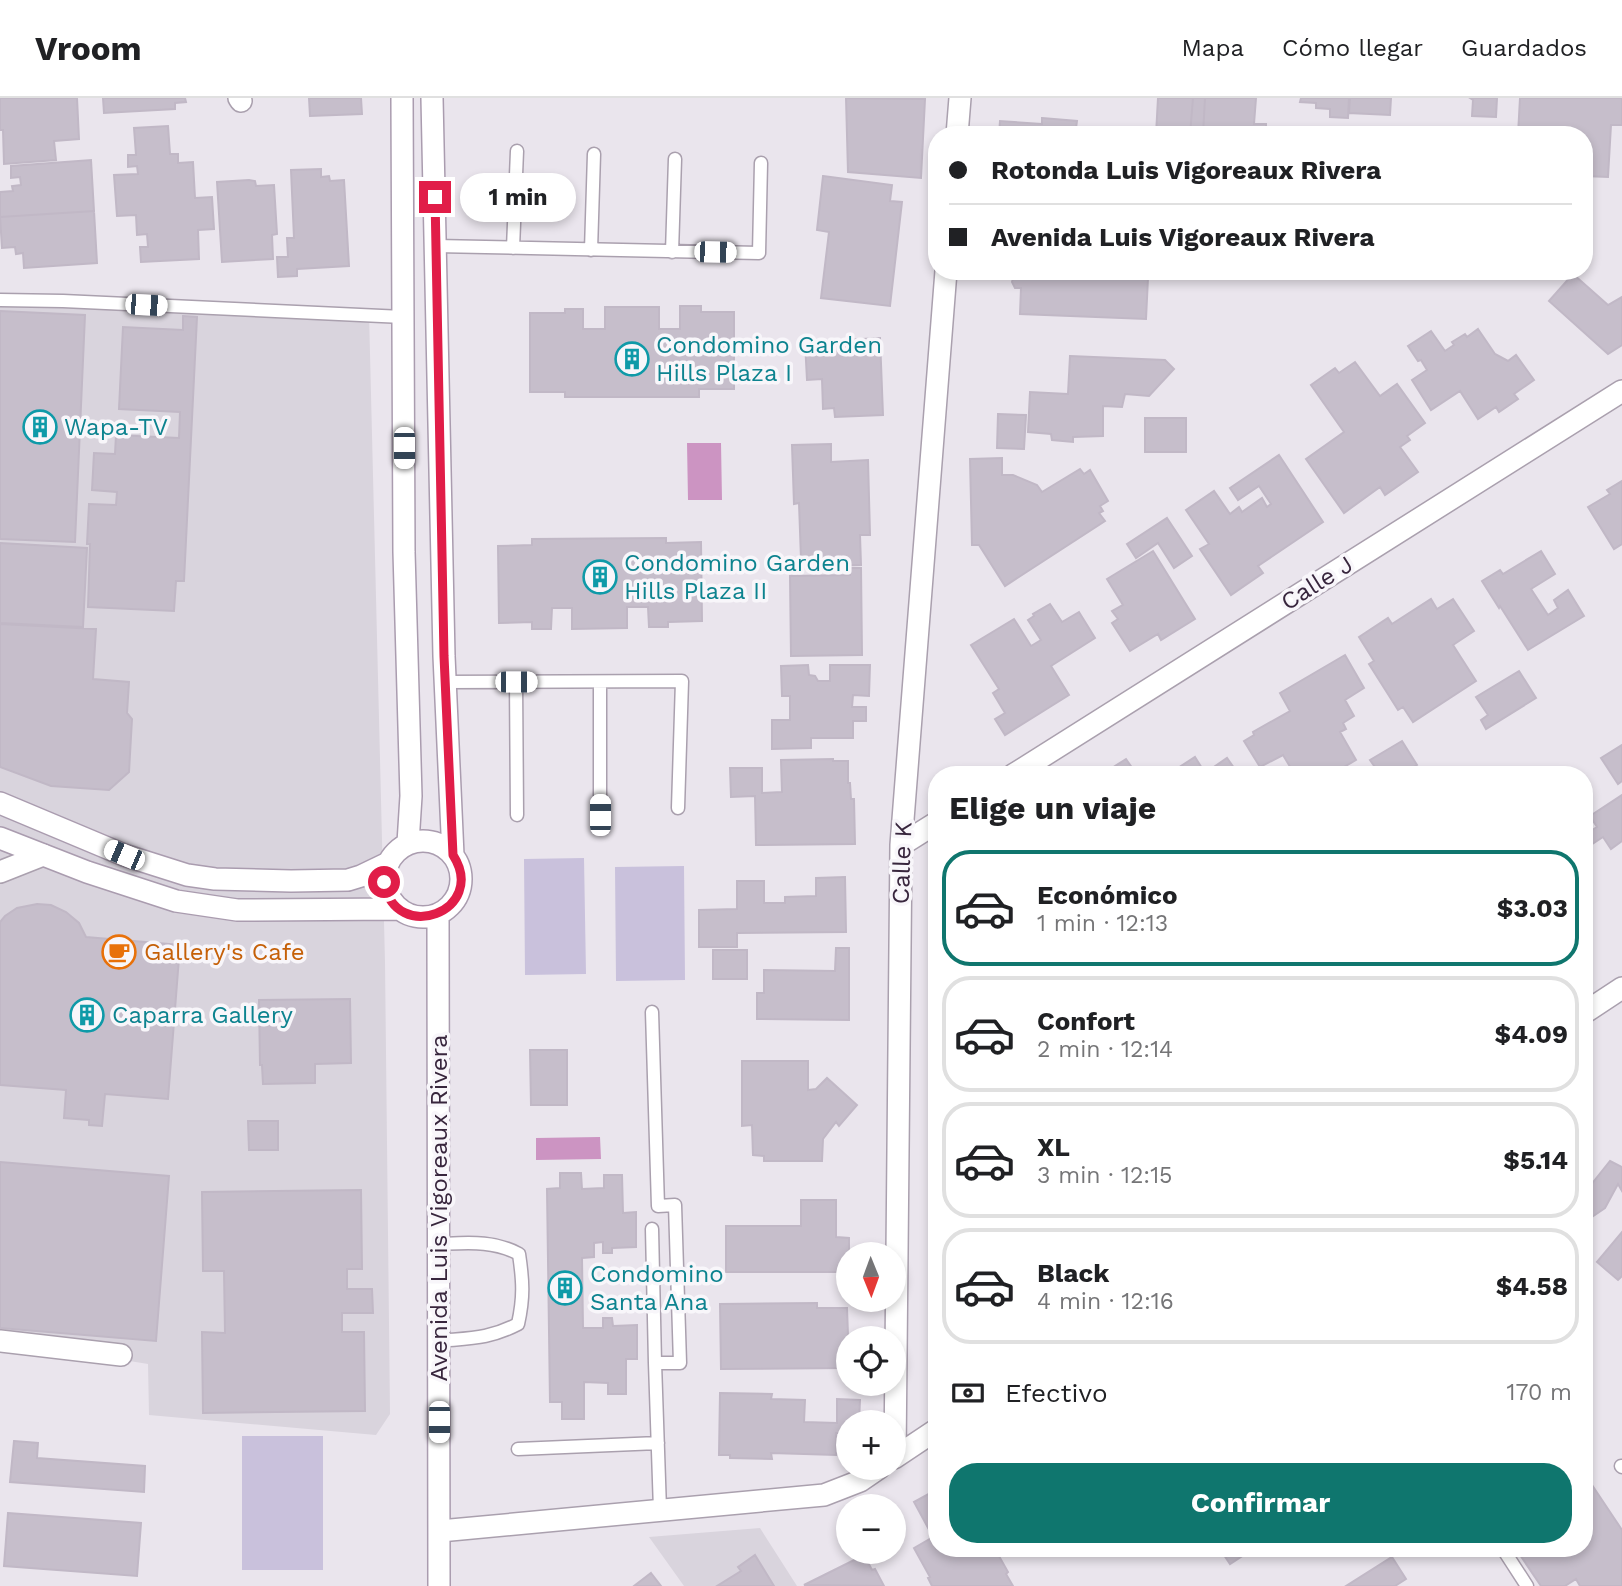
<!DOCTYPE html>
<html lang="es">
<meta charset="utf-8">
<style>
body{margin:0;font-family:"Work Sans",sans-serif;background:#f6f6f6;color:#202124;height:100vh;display:flex;flex-direction:column;font-size:26px;white-space:nowrap}
*{box-sizing:border-box;margin:0}
p{font-size:23px;color:#757577}
.icon{flex:none;width:38px;height:38px;fill:none;stroke:currentColor;stroke-width:2;stroke-linecap:round;stroke-linejoin:round}
.map{position:relative;flex:1;overflow:hidden}
.side{position:absolute;left:928px;top:668px;width:665px;height:791px;display:flex;flex-direction:column;background:#fff;border-radius:28px;box-shadow:0 4px 10px #0003}
.side>*{flex:none}
.guide{position:absolute;left:928px;top:28px;width:665px;height:154px;border-radius:28px;box-shadow:0 4px 10px #0003;display:grid;align-content:center;height:154px;padding:0 21px;background:#fff}
.needle{width:46px;rotate:179deg}
.tools{position:absolute;left:836px;top:1144px;display:grid;gap:14px}
.tools a{display:grid;place-items:center;width:70px;height:70px;border-radius:50%;background:#fff;box-shadow:0 4px 10px #0003;font-size:35px}
.end{position:absolute;width:32px;height:32px;margin:-16px;border:9px solid #e11d48;background:#fff;box-shadow:0 0 0 4px #fff}
.from{border-radius:50%}
.bubble{position:absolute;height:49px;border-radius:24px;background:#fff;box-shadow:0 4px 10px #0003;font-size:23px;font-weight:700;line-height:49px;text-align:center}
.car{position:absolute;width:21px;height:42px;margin:-21px -10px;border-radius:9px;box-shadow:0 0 5px 2px #0007;background:linear-gradient(#fff 24%,#345 0 40%,#fff 0 76%,#345 0 86%,#fff 0)}
.guide b{display:flex;align-items:center;gap:24px;height:66px;font-size:26px}
.guide b+b{border-top:2px solid #e0e0e0}
.guide i{width:18px;height:18px;background:#202124}
ul{padding:0;list-style:none}
li{display:flex;align-items:center;gap:21px;height:116px;margin:0 14px 10px;padding:0 7px;border:4px solid #e0e0e0;border-radius:28px}
li div{flex:1}
li b{display:block;font-size:26px}
li em{font-style:normal;font-weight:700}
li.selected{border-color:#0f766e}
li>.icon{width:63px;height:63px;stroke-width:1.5}
h2{padding:0 21px;font-size:32px;line-height:84px}
.pay{display:flex;align-items:center;gap:18px;height:77px;padding:0 21px;font-size:26px}
.pay p{margin-inline-start:auto}
.action{display:flex;gap:14px;margin-top:auto;padding:14px 21px}
.action a{flex:1;height:80px;border-radius:28px;background:#0f766e;color:#fff;font-size:28px;font-weight:700;line-height:80px;text-align:center}
header{display:flex;align-items:center;gap:42px;box-sizing:border-box;height:98px;padding:0 35px;background:#fff;border-bottom:2px solid #e0e0e0}
header strong{font-size:33px}
nav{display:flex;gap:38px;margin-inline-start:auto;font-size:24px}
.map>svg:first-child{display:block}
</style>
<header>
<strong>Vroom</strong>
<nav><a>Mapa</a><a>Cómo llegar</a><a>Guardados</a></nav>
</header>
<div class="map">
<svg width="1622" height="1488" viewBox="0 0 1622 1488">
<rect width="100%" height="100%" fill="#eae5ed"/>
<!-- built -->
<path fill="#d9d4dd" d="M0 207 369 215 385 864 390 1316 376 1337 149 1317 148 1266 0 1242Z
M760 1430 797 1488H684L649 1439Z"/>
<!-- green -->
<path fill="#c9c1dc" d="M584 760 586 876 525 877 524 761Z
M684 768 685 882 616 883 615 769Z
M242 1338H323V1472H242Z"/>
<!-- water -->
<path fill="#cc94c2" d="M687 345H721L722 402H688Z
M600 1039 601 1061 536 1062V1040Z"/>
<!-- building -->
<path fill="#c6becb" stroke="#c1b8c6" stroke-width="2" d="M0 0H77L79 41 54 43 56 62 4 66 3 32H0Z
M103 0H185L186 4 175 5V11L104 15Z
M309 0H361L362 16 310 18Z
M846 0 925 1 921 80 848 74Z
M1158 0H1193L1190 37H1156Z
M1193 0H1205L1203 37H1190Z
M1205 0H1256L1254 26H1266V37H1203Z
M1301 0H1349L1348 20 1330 19V11L1316 10V5L1300 4Z
M1350 0H1391L1390 17 1349 15Z
M1470 0H1497L1496 19 1472 18 1473 2Z
M1520 0H1622V27H1611L1608 79 1584 78V37H1518Z
M1042 20 1077 23 1076 30 1116 33V37H999L1000 23 1042 26Z
M168 28 170 56H178V65L193 64 195 100 212 99 214 131 198 132 199 161 141 164 140 149H148L147 136 137 137 136 117 117 118 114 77 138 76 137 68 128 69V57H136L134 30Z
M91 62 94 113 0 119V94L13 93 12 88 21 87 20 79 11 80V68Z
M321 71V79L329 78 330 83 344 82 349 168 297 171V178L278 179 277 159H288L287 140H294L291 72Z
M823 78 892 87 890 103 902 104 890 208 821 200 829 134 817 132Z
M249 82 255 83 256 88 274 87 277 136 272 137 273 161 222 164 217 84Z
M94 113 97 165 24 170 23 155 16 156 15 149 2 150 0 119Z
M1024 173H1115V178L1148 180 1146 221 1020 216 1021 190H1015L1012 184 1014 177 1024 175Z
M1573 176 1608 207 1622 199V247L1608 256 1549 203Z
M680 208H701V214H734V291H699V299H565V294H530V215H565V211H583V231H605V209H659V231H680Z
M0 213 85 217 75 444 0 441Z
M183 218 197 219 184 483H176L174 513 88 509 90 446H87L89 406 116 407 117 394 92 392 94 355 115 356 116 337 179 340 180 314 119 311 123 229 183 232Z
M1478 231 1495 256 1508 263 1516 257 1534 282 1514 296 1518 301 1499 314 1496 309 1478 321 1460 293 1431 312 1412 282 1427 272 1421 262 1418 263 1408 248 1431 233 1445 253 1454 247 1452 244 1465 236 1467 239Z
M880 240 883 317 835 319 834 310 823 311 822 281 807 282 805 244Z
M1070 258 1165 262 1174 271 1149 298 1125 296 1122 309 1103 308V338L1073 339V344L1052 342 1051 336 1028 334 1030 294 1068 296Z
M1355 264 1380 298 1397 286 1425 325 1407 338 1410 342 1400 349 1418 374 1385 397 1380 389 1344 415 1306 361 1344 334 1311 287 1335 270 1339 275Z
M998 316 1026 317 1024 351 997 350Z
M1145 320H1186V354H1145Z
M831 346V364L868 362 870 437H860L861 467 829 468 828 460 801 461 799 405 794 406 792 347Z
M1279 357 1323 424 1258 468 1263 475 1231 497 1200 451 1209 446 1186 412 1214 393 1230 416 1239 409 1242 414 1262 400 1267 409 1271 406 1259 388 1238 402 1230 390Z
M1002 360V377H1013L1037 387 1042 394 1080 371 1084 376 1090 372 1108 403 1100 408 1103 413 1099 415 1105 423 1005 488 979 447H972L970 361Z
M1622 383V446L1614 451 1588 409 1610 396 1607 392Z
M1167 420 1192 458 1174 470 1158 445 1136 460 1127 446Z
M666 440V445L701 444 702 523 668 524V529H649L648 509H627V530L572 531V510H552L551 531H532V524L499 525 498 448 532 447V441Z
M0 445 87 450 83 529 0 525Z
M1153 453 1195 521 1161 542 1158 536 1130 553 1112 525 1118 521 1112 513 1123 507 1107 481Z
M1541 453 1555 476 1531 491 1548 517 1558 510 1554 502 1568 492 1584 518 1528 552 1500 508 1499 510 1482 483 1500 472 1503 476Z
M850 470H861L862 557 791 558 790 478 850 477Z
M1431 501 1437 511 1453 501 1474 533 1453 547 1476 583 1413 624 1403 609 1398 612 1369 566 1374 563 1359 539 1388 520 1392 526Z
M1050 506 1062 524 1079 514 1095 540 1051 568 1069 597 1005 637 995 621 1005 615 993 595 999 591 971 547 1014 521 1031 548 1041 542 1028 522 1034 518 1033 516Z
M0 526 96 531 93 581 129 584 127 615 132 621 129 674 109 692 51 688 0 669Z
M1345 557 1364 590 1345 602 1354 618 1343 625 1346 631 1340 634 1356 662 1330 677H1295L1283 657 1260 669 1244 643 1254 637 1253 634 1290 613 1280 595Z
M808 567 809 577 815 578 818 583H830V567H870L869 598 853 597 852 609H866V623H853V640H811V650L772 651V622H790V598H782L781 568Z
M1519 573 1536 600 1486 631 1481 622 1488 617 1476 599Z
M1402 643 1417 667 1400 677H1383L1380 674 1379 675 1370 662Z
M1622 647V683L1618 686 1601 660Z
M1195 659 1205 675 1227 660 1239 677H1167Z
M833 661V663H848V685H850L851 701H854L855 746 756 747 755 698 731 699 730 670H762V695L782 694 781 662Z
M1126 661 1137 677H1101Z
M1622 697V743L1611 751 1603 739 1589 748 1584 740V737L1597 729 1590 718Z
M845 779 846 834 737 835V849H699V812L737 811V783H764V805H785V799L816 798V780Z
M37 806 51 807 66 814 79 825 86 839 180 847 168 1001 105 996 102 1028 89 1027V1022L64 1020 66 992 0 987V824L5 818 17 810Z
M836 850H849V922L757 921V895H764V872L835 873Z
M713 852H747V881H713Z
M350 901 351 965 315 966V985L263 986 262 967H260L259 902Z
M530 952H567V1007H531Z
M742 963H808V992L816 991 827 980 857 1007 839 1028 836 1024 823 1041 822 1063H764V1058L753 1057 752 1027 742 1028Z
M248 1023H278V1052H249Z
M1610 1063 1622 1069V1093L1618 1086 1605 1110 1586 1123 1588 1128 1584 1131V1093L1590 1088Z
M0 1064 169 1078 156 1243 0 1230Z
M560 1075H581L582 1091 604 1090V1077H622L623 1115 636 1114V1149L612 1150V1155H603V1144L594 1145V1159L582 1160 583 1230H603V1220H612L613 1228 637 1227V1261H626V1296H608V1285L584 1284V1321H562V1304H550L547 1091 560 1090Z
M361 1092 362 1171H347V1191H372L373 1215H342V1234H364L365 1313 203 1315 202 1234 225 1235 224 1173H203L202 1094Z
M801 1102H836V1139L849 1140V1174H726V1128H801Z
M1622 1134V1178L1618 1182 1597 1164Z
M817 1205V1210H847L848 1237 851 1238 852 1241H849V1248L847 1249V1270L721 1271 720 1206Z
M720 1295 772 1296 771 1301 805 1302 804 1324 837 1325V1301L860 1302 859 1325H849V1340H847V1338L842 1337V1335H836V1357L771 1355 772 1361 730 1360V1357H719Z
M14 1343 38 1345 37 1360 145 1368 144 1394 10 1384Z
M1584 1375 1622 1432V1488H1580L1576 1481 1565 1488H1541L1516 1451H1584Z
M936 1392V1451H995L1008 1474 1006 1476 1013 1488H932L928 1480 930 1479 914 1450 933 1439 914 1404Z
M8 1415 141 1425 137 1478 4 1468Z
M1211 1451H1253L1230 1466 1220 1451 1214 1455Z
M755 1457 774 1488H717L741 1473 738 1469Z
M864 1457 872 1472 875 1471 884 1488 804 1487Z
M1392 1459 1406 1481 1395 1488H1346Z
M651 1475 661 1488H634Z"/>
<g fill="none" stroke-linecap="round" stroke-linejoin="round">
<defs>
<path id="lane" d="M436 148 759 155 761 65
M513 150 517 53
M591 152 594 56
M672 154 675 61
M0 202 63 203 403 219
M446 584 682 583 678 710
M516 584 517 717
M600 584V717
M652 914 658 1108 675 1107 680 1265H655L660 1412
M652 1131 655 1265
M439 1243C470 1240 489 1241 518 1226 524 1199 523 1183 519 1156 493 1142 467 1145 439 1146
M518 1351 658 1345
M1621 1368 1622 1369
M1503 1451 1527 1488"/>
<path id="street" d="M239 0 241 3
M957 37 960 0
M1013 677 1622 293
M901 747 936 725
M0 774 43 757
M1584 915 1622 890
M0 1243 121 1257
M895 1359 901 747 946 173
M894 1360 936 1332
M440 1433 824 1397 860 1383 879 1370"/>
<path id="secondary" d="M402 0 404 454 411 698 408 745
M432 0 444 558 453 757
M0 705 124 757 187 777 215 781 291 783 348 782 361 778 388 765
M0 740 87 774 176 803 237 812 400 811
M385 781a38 38 0 1 1 76 0a38 38 0 1 1-76 0Z
M438 816 439 1488"/>
</defs>
<!-- lane casing -->
<use href="#lane" stroke="#aaa0ae" stroke-width="15"/>
<!-- street casing -->
<use href="#street" stroke="#aaa0ae" stroke-width="24"/>
<!-- secondary casing -->
<use href="#secondary" stroke="#aa9caf" stroke-width="24"/>
<!-- lane -->
<use href="#lane" stroke="#fff" stroke-width="12"/>
<!-- street -->
<use href="#street" stroke="#fff" stroke-width="21"/>
<!-- secondary -->
<use href="#secondary" stroke="#fff" stroke-width="21"/>
</g>
<g fill="none" stroke-linecap="round" stroke-linejoin="round">
<!-- route -->
<path stroke="#e11d48" stroke-width="9" d="M384 784C395 848 489 813 453 757L444 558 435 99"/>
</g>
<!-- icons -->
<defs>
<symbol id="building-ring" viewBox="-11 -11 22 22"><circle r="9.5" fill="#f8f6fa" stroke="#0f9aa8" stroke-width="1.5"/><path d="M-4-6H4V6H1V3H-1V6H-4ZM-2.5-4.3h1.7v1.8h-1.7ZM.8-4.3h1.7v1.8H.8ZM-2.5-1h1.7V.8h-1.7ZM.8-1h1.7V.8H.8Z" fill="#0f9aa8"/></symbol>
<symbol id="cafe-ring" viewBox="-11 -11 22 22"><circle r="9.5" fill="#f8f6fa" stroke="#e8710a" stroke-width="1.5"/><path d="M-5.5-4.5H6V0H3Q3 3.5 0 3.5H-2.5Q-5.5 3.5-5.5 0ZM3-3.2v2h1.7v-2ZM-6 4.5H4V6H-6Z" fill="#e8710a"/></symbol>
</defs>
<g fill-rule="evenodd">
<use href="#building-ring" x="613" y="242" width="38" height="38"/>
<use href="#building-ring" x="21" y="310" width="38" height="38"/>
<use href="#building-ring" x="581" y="460" width="38" height="38"/>
<use href="#cafe-ring" x="100" y="835" width="38" height="38"/>
<use href="#building-ring" x="68" y="898" width="38" height="38"/>
<use href="#building-ring" x="546" y="1171" width="38" height="38"/>
</g>
<g text-anchor="middle" stroke-width="7" stroke-linejoin="round" paint-order="stroke">
<!-- culture labels -->
<g font-size="24" fill="#0d838f" stroke="#f8f6fa" text-anchor="start">
<text x="656" y="255">Condomino Garden<tspan x="656" dy="28">Hills Plaza I</tspan></text>
<text x="64" y="337">Wapa-TV</text>
<text x="624" y="473">Condomino Garden<tspan x="624" dy="28">Hills Plaza II</tspan></text>
<text x="112" y="925">Caparra Gallery</text>
<text x="590" y="1184">Condomino<tspan x="590" dy="28">Santa Ana</tspan></text>
</g>
<!-- street labels -->
<g font-size="24" fill="#38263d" stroke="#f8f6fa">
<text transform="translate(1317 485) rotate(-32)" y="8">Calle J</text>
<text transform="translate(902 765) rotate(-88)" y="8">Calle K</text>
<text transform="translate(439 1110) rotate(-90)" y="8">Avenida Luis Vigoreaux Rivera</text>
</g>
<!-- food labels -->
<g font-size="24" fill="#c56008" stroke="#f8f6fa" text-anchor="start">
<text x="144" y="862">Gallery's Cafe</text>
</g>
</g>
</svg>
<div class="tools">
<a><svg class="needle" viewBox="-14 -14 28 28"><path d="M0-13l5 13h-10z" fill="#e53935"/><path d="M0 13l5-13h-10z" fill="#757577"/></svg></a>
<a><svg class="icon" aria-label="locate" viewBox="0 0 24 24"><circle cx="12" cy="12" r="6"/><path d="M12 2v4M12 18v4M2 12h4M18 12h4"/></svg></a>
<a>+</a>
<a>−</a>
</div>
<i class="end from" style="left:384px;top:784px"></i>
<i class="end" style="left:435px;top:99px"></i>
<div class="bubble" style="left:460px;top:75px;width:116px">1 min</div>
<i class="car" style="left:715px;top:154px;rotate:91deg"></i>
<i class="car" style="left:146px;top:207px;rotate:93deg"></i>
<i class="car" style="left:404px;top:350px;rotate:180deg"></i>
<i class="car" style="left:516px;top:584px;rotate:90deg"></i>
<i class="car" style="left:600px;top:717px;rotate:0deg"></i>
<i class="car" style="left:124px;top:757px;rotate:293deg"></i>
<i class="car" style="left:439px;top:1324px;rotate:180deg"></i>
<div class="guide">
<b><i class="from"></i>Rotonda Luis Vigoreaux Rivera</b>
<b><i></i>Avenida Luis Vigoreaux Rivera</b>
</div>
<section class="side">
<h2>Elige un viaje</h2>
<ul>
<li class="selected"><svg class="icon" aria-label="car" viewBox="0 0 24 24"><path d="M5 17H2v-5l4-1 3-4h7l3 4 3 1v5h-3M9 17h6M6 11h13"/><circle cx="7" cy="17" r="2"/><circle cx="17" cy="17" r="2"/></svg><div><b>Económico</b><p>1 min · 12:13</p></div><em>$3.03</em></li>
<li><svg class="icon" aria-label="car" viewBox="0 0 24 24"><path d="M5 17H2v-5l4-1 3-4h7l3 4 3 1v5h-3M9 17h6M6 11h13"/><circle cx="7" cy="17" r="2"/><circle cx="17" cy="17" r="2"/></svg><div><b>Confort</b><p>2 min · 12:14</p></div><em>$4.09</em></li>
<li><svg class="icon" aria-label="car" viewBox="0 0 24 24"><path d="M5 17H2v-5l4-1 3-4h7l3 4 3 1v5h-3M9 17h6M6 11h13"/><circle cx="7" cy="17" r="2"/><circle cx="17" cy="17" r="2"/></svg><div><b>XL</b><p>3 min · 12:15</p></div><em>$5.14</em></li>
<li><svg class="icon" aria-label="car" viewBox="0 0 24 24"><path d="M5 17H2v-5l4-1 3-4h7l3 4 3 1v5h-3M9 17h6M6 11h13"/><circle cx="7" cy="17" r="2"/><circle cx="17" cy="17" r="2"/></svg><div><b>Black</b><p>4 min · 12:16</p></div><em>$4.58</em></li>
</ul>
<div class="pay"><svg class="icon" aria-label="cash" viewBox="0 0 24 24"><path d="M3 7h18v10H3z"/><circle cx="12" cy="12" r="2"/></svg>Efectivo<p>170 m</p></div>
<div class="action"><a>Confirmar</a></div>
</section>
</div>
